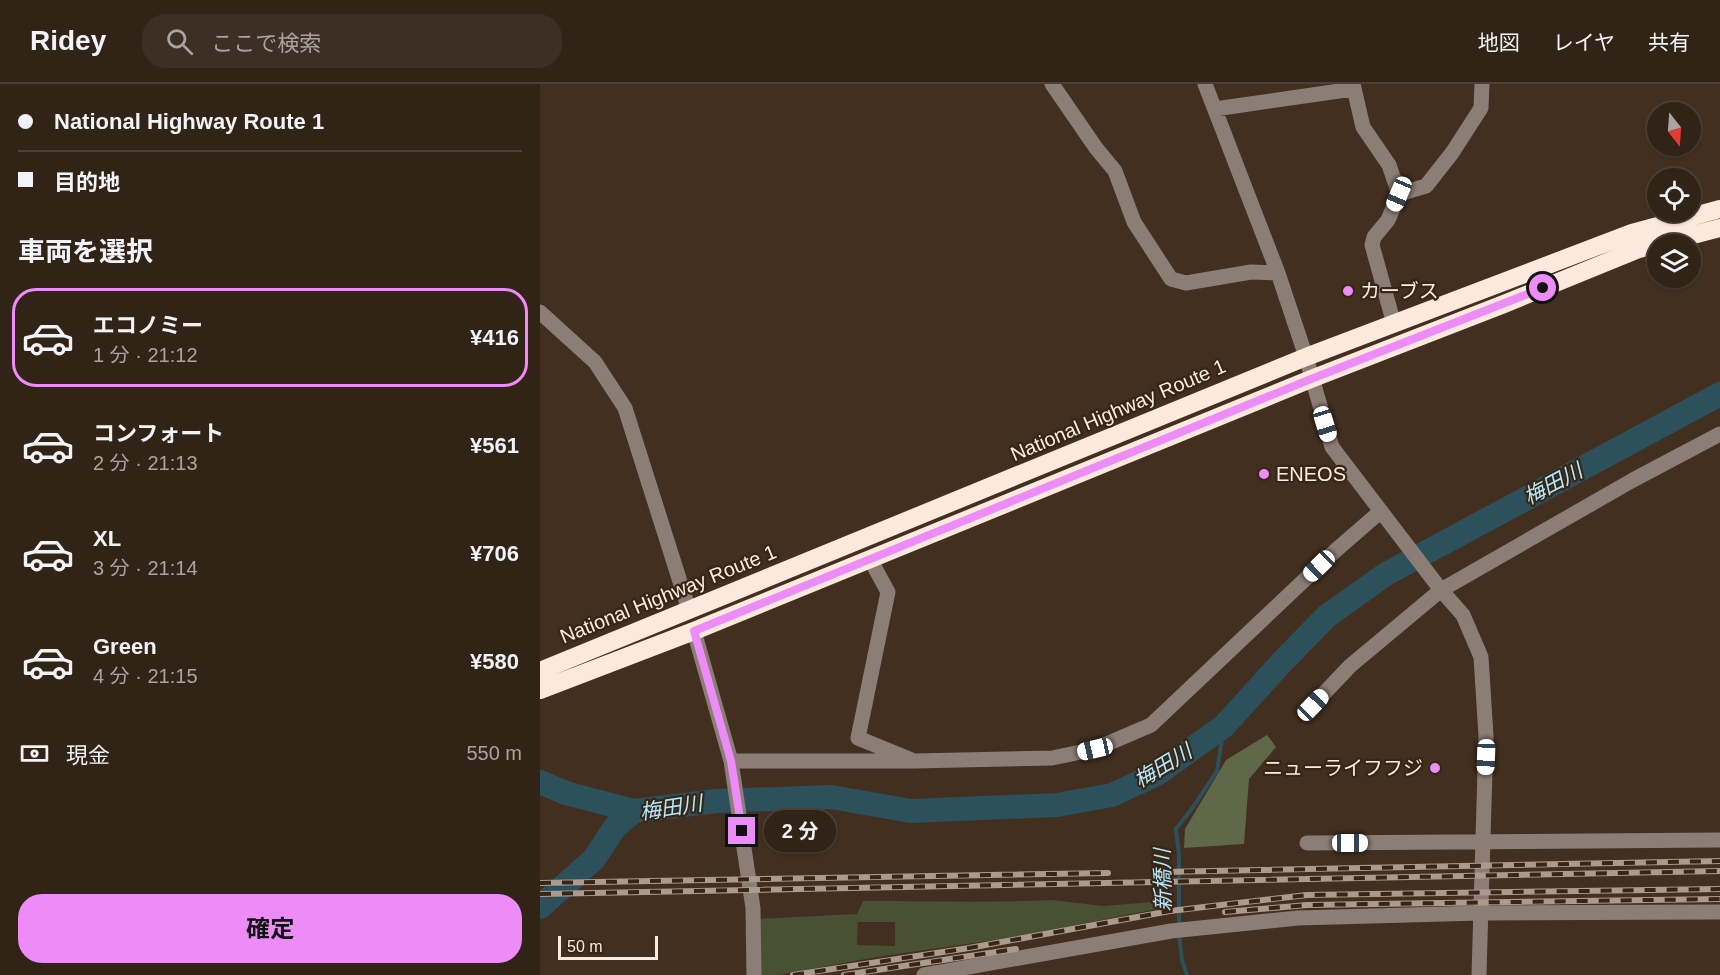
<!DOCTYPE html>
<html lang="ja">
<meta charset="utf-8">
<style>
body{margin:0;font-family:Helvetica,"Noto Sans JP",sans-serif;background:#3d2f24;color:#f1f3f6;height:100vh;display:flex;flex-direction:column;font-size:22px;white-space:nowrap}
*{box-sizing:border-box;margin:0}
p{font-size:20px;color:#a8a4a1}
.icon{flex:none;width:33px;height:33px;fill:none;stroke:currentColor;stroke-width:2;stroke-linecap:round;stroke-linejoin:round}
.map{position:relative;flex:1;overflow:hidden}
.details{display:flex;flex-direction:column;background:#322317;width:540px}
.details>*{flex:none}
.guide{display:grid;align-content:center;height:132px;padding:0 18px;background:#322317}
.needle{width:39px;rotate:163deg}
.tools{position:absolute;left:1107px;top:18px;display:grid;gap:12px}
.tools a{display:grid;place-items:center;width:54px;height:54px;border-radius:50%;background:#322317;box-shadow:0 2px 4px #0004,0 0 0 2px #4d4036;font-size:30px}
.scale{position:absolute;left:18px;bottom:15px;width:100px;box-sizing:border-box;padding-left:6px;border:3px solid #f9ede3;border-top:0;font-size:16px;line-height:21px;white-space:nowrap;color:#f9ede3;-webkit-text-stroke:4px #372516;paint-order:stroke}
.end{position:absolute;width:27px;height:27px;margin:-14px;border:8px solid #ed8cf9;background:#111;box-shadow:0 0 0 3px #111}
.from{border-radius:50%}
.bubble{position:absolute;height:42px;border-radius:21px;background:#322317;box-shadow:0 2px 4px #0004,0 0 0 2px #4d4036;font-size:20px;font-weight:700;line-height:42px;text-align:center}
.car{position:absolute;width:18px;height:36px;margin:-18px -9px;border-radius:8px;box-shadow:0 0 4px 2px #0007;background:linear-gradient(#fff 24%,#345 0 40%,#fff 0 76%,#345 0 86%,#fff 0)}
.guide b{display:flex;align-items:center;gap:21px;height:57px;font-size:22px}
.guide b+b{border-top:2px solid #4d4036}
.guide i{width:15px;height:15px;background:#f1f3f6}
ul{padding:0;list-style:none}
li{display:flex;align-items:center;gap:18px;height:99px;margin:0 12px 9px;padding:0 6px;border:3px solid transparent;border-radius:24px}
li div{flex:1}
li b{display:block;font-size:22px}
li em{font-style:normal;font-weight:700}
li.current{border-color:#ed8cf9}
li>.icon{width:54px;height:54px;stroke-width:1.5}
h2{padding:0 18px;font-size:27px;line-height:72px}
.pay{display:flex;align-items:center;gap:15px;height:66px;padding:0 18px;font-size:22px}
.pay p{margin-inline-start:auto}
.primary-button{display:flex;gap:12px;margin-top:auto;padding:12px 18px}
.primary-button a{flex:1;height:69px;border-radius:24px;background:#ed8cf9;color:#111;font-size:24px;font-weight:700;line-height:69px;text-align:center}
header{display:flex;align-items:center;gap:36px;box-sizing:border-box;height:84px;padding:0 30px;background:#322317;border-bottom:2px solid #4d4036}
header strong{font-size:28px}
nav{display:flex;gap:33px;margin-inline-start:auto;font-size:21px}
.search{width:420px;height:54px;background:#3d2f24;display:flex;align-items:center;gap:15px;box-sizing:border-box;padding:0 21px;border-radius:24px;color:#a8a4a1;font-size:22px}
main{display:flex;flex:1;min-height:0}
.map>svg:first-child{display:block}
</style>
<header>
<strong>Ridey</strong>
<div class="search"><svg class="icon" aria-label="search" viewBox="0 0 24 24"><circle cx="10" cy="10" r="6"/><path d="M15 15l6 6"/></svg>ここで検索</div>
<nav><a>地図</a><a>レイヤ</a><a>共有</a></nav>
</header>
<main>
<section class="details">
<div class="guide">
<b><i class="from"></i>National Highway Route 1</b>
<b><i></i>目的地</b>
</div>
<h2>車両を選択</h2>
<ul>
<li class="current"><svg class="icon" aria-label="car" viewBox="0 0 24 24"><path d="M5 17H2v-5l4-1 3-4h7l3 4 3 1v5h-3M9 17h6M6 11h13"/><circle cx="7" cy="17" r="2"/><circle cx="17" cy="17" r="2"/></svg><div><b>エコノミー</b><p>1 分 · 21:12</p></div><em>¥416</em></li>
<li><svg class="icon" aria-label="car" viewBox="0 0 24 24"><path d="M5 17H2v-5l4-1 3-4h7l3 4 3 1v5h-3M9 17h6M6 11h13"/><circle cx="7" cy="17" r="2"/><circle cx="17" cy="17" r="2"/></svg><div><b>コンフォート</b><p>2 分 · 21:13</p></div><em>¥561</em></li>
<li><svg class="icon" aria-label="car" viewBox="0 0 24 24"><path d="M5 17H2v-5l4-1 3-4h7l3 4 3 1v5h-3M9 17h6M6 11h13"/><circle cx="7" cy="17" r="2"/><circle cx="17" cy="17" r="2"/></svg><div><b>XL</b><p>3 分 · 21:14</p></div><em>¥706</em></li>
<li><svg class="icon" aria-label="car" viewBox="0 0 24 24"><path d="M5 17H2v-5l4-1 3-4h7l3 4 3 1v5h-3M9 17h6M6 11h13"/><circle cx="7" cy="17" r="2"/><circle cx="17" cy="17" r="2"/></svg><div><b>Green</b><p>4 分 · 21:15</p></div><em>¥580</em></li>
</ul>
<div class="pay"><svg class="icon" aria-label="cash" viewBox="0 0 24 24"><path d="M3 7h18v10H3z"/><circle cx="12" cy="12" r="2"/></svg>現金<p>550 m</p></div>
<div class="primary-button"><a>確定</a></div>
</section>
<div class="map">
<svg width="1180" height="891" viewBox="0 0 1180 891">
<rect width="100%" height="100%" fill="#422f1f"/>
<!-- green -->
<path fill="#495034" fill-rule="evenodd" d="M513 816 563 822 625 817 627 823 475 853 337 873 238 891H218L217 835 317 830 323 817C386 817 449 819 513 816ZM318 838H355V862L317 861Z"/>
<!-- forest -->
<path fill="#60684a" d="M727 651 736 663 709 695 704 760 644 764 645 745 686 676Z"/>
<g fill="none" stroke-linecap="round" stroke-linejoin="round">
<!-- stream -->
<path stroke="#2c515d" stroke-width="4" d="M639 843V771L636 745 653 723 677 687 684 642
M639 851 642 876 647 891"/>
<!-- river -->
<path stroke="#2c515d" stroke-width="24" d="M0 698 26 709 94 727
M0 823 54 775 75 743 94 727 176 717 291 713 371 727 517 721 572 711 617 690 684 642 742 578 787 532 846 490 1180 310"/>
<!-- minor -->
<path stroke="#8c7e76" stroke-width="15" d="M512 0 556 64 575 87 594 138 631 195 646 199 711 188 738 189
M665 0 738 189 766 273 792 363 901 506 923 531 941 573 946 652 939 891
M813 0 823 43 849 81 859 110 848 136 834 153 832 161 854 240
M675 25 813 5
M859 110 886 102 912 69 941 24 942 0
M0 228 55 278 85 324 149 526
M154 547 191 677H374L318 654 348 508 330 475
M773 621 810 582 901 506 1093 396 1180 350
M191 677 213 824 214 891
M374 677 512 674 555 665 611 641 795 467 841 427
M767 759 1180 756
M384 891 631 847 758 834 941 829 1180 828"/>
<!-- highway -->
<path stroke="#fde8dd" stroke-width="18" d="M0 587 766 273 1092 149 1180 125
M0 606 154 547 771 295 964 220 1099 165 1180 144"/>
<defs>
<path id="rail" d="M622 788 1180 777
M0 799 568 789
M0 810 1180 787
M685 828 767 821 1180 815
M253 891 429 864 630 827 767 811 1180 805
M304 891 476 865"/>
</defs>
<!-- rail casing -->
<use href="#rail" stroke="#aa9b8e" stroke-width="6"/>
<!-- rail -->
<use href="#rail" stroke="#372516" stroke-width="4" stroke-dasharray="11" stroke-linecap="butt"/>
</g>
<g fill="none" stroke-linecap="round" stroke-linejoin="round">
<!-- route -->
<path stroke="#ed8cf9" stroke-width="8" d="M202 747 191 677 154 547 771 295 1003 204"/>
</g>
<!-- markers -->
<g fill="#ed8cf9" stroke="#372516" stroke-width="2">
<circle cx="808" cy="207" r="6"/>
<circle cx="724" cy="390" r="6"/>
<circle cx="895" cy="684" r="6"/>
</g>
<g text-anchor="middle" stroke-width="4.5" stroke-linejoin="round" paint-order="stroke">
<!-- poi labels -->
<g font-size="20" fill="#f9ede3" stroke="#372516" text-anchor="start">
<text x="820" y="214">カーブス</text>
<text x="736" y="397">ENEOS</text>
<text x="883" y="691" text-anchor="end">ニューライフフジ</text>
</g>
<!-- street labels -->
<g font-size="20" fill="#f9ede3" stroke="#372516">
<text transform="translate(578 326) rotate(-23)" y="7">National Highway Route 1</text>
<text transform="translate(128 510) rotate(-22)" y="7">National Highway Route 1</text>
</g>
<!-- water labels -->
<g font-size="21" font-style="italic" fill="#b3e9fc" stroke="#372516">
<text transform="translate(1013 400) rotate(-28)" y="7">梅田川</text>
<text transform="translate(623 682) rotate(-31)" y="7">梅田川</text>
<text transform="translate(131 724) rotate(-9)" y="7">梅田川</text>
<text transform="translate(623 796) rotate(-91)" y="7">新橋川</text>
</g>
</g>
</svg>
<div class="tools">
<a><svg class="needle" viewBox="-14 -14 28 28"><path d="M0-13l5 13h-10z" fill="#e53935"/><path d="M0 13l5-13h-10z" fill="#a8a4a1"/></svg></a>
<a><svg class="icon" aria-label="locate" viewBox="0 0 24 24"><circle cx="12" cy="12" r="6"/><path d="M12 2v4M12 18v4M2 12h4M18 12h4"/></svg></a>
<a><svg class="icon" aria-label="layers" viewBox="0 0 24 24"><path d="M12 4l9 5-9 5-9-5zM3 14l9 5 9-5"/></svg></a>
</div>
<div class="scale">50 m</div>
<i class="end from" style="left:1003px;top:204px"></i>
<i class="end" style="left:202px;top:747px"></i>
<div class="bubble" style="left:224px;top:726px;width:72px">2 分</div>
<i class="car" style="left:859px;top:110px;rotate:203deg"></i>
<i class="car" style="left:785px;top:340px;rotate:163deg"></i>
<i class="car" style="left:779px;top:482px;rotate:226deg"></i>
<i class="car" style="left:773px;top:621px;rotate:44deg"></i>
<i class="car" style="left:555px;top:665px;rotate:257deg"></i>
<i class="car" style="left:946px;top:673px;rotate:182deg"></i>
<i class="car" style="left:810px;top:759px;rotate:90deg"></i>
</div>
</main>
